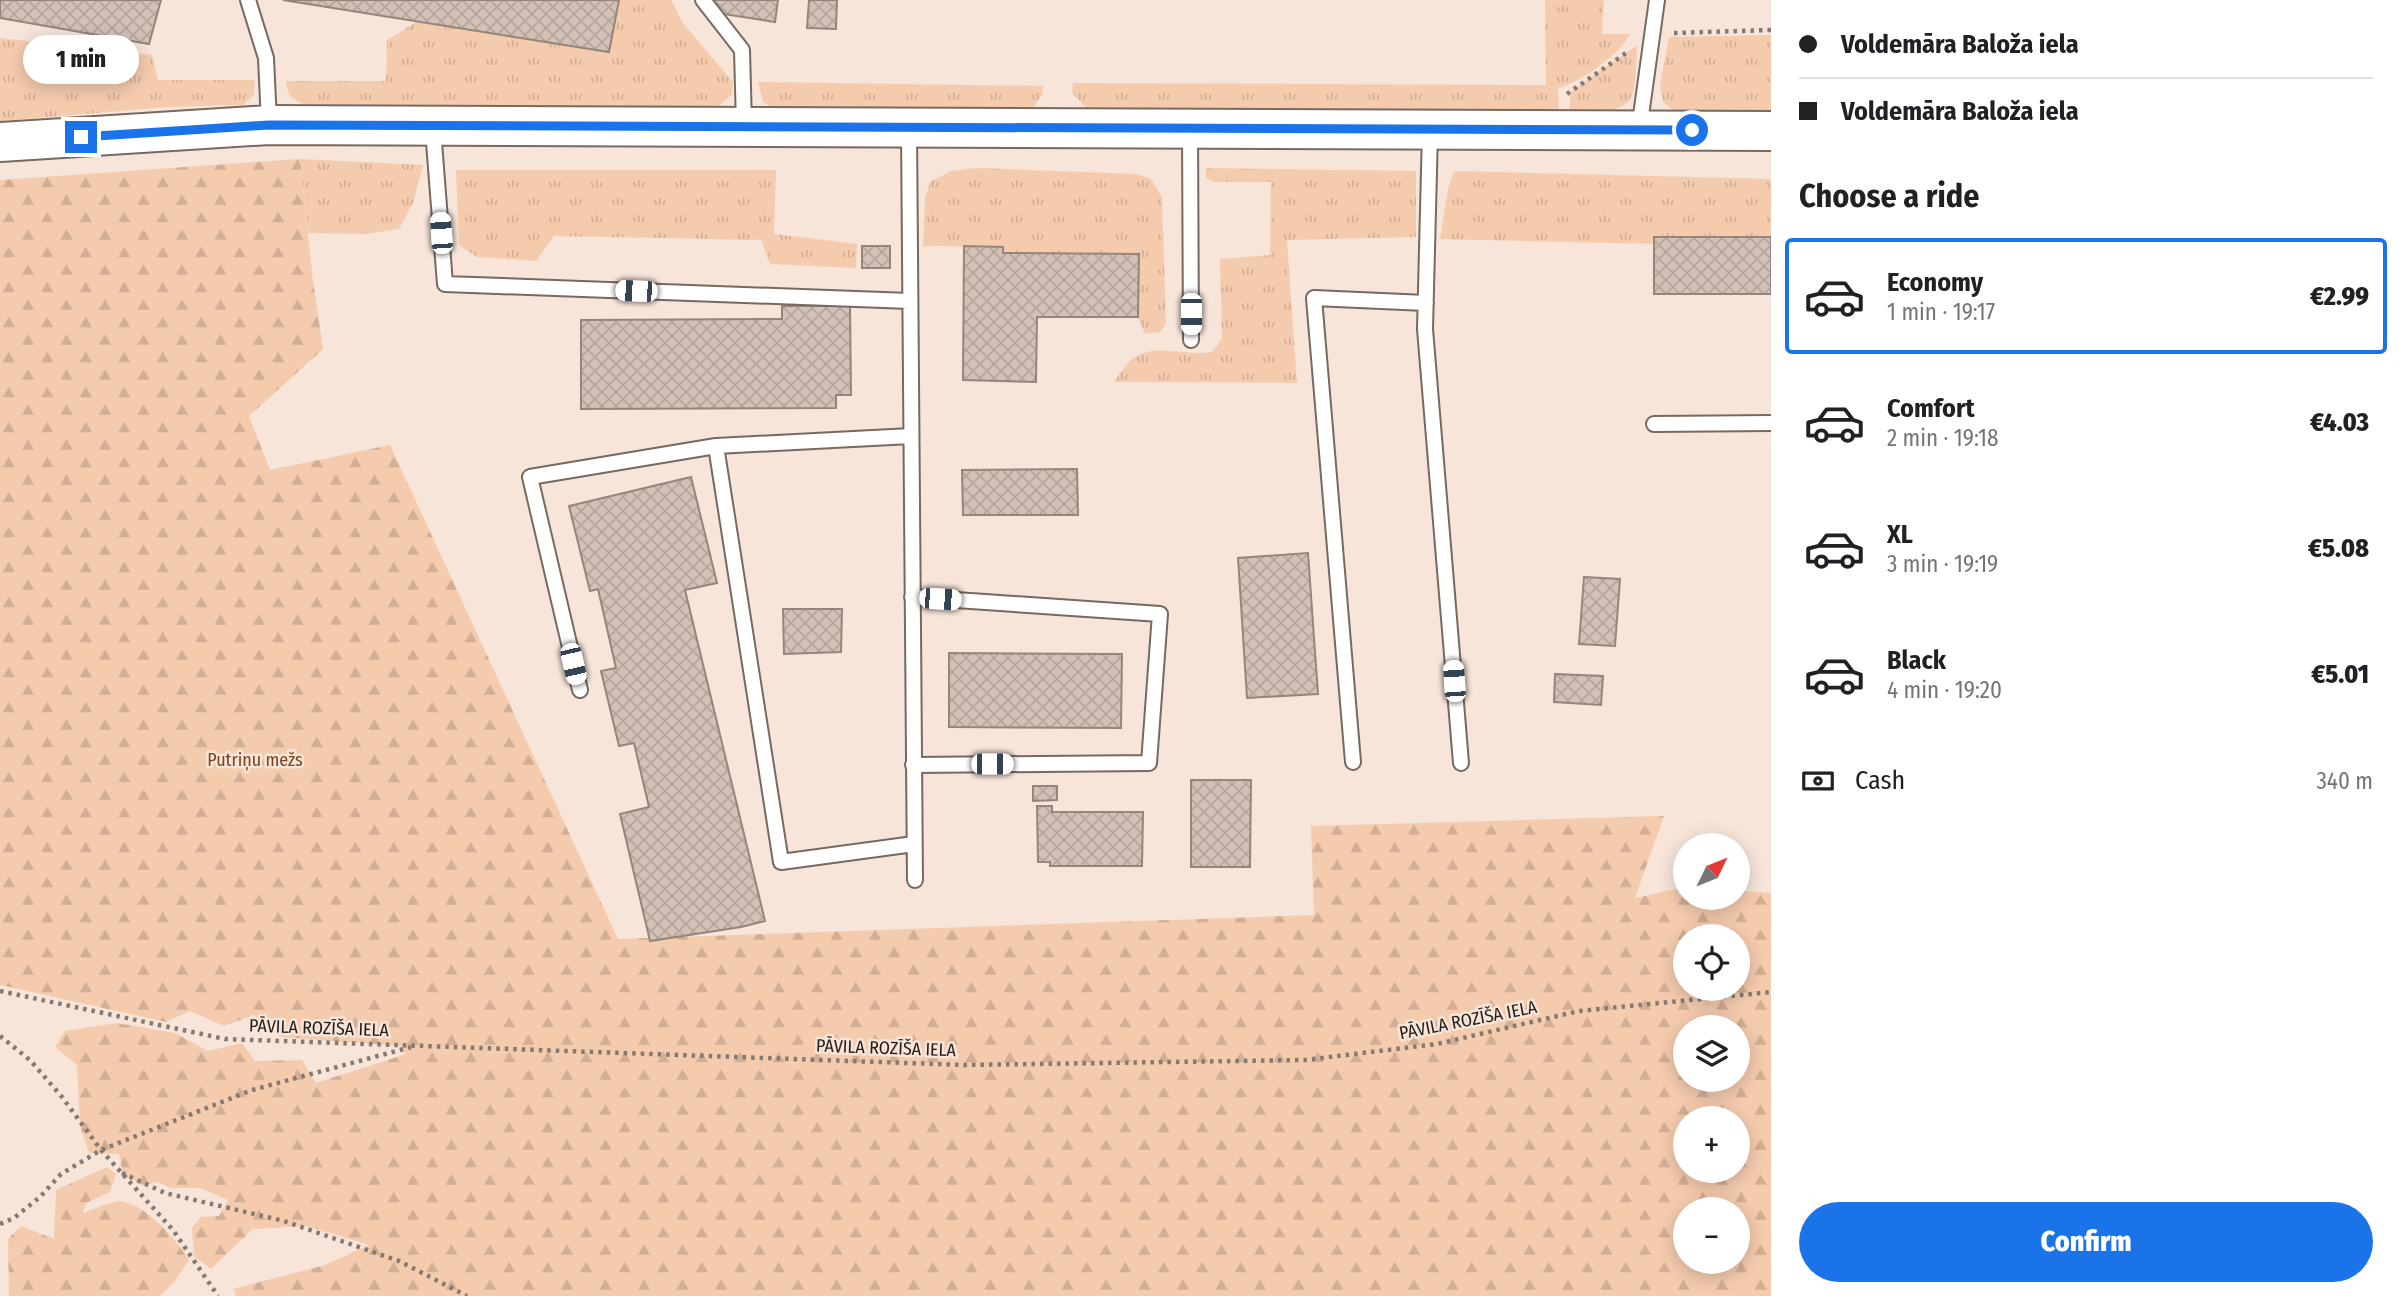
<!DOCTYPE html>
<meta charset="utf-8">
<style>
body{margin:0;font-family:"Fira Sans Condensed",sans-serif;background:#f2f2f2;color:#202124;height:100vh;display:flex;flex-direction:column;font-size:26px;white-space:nowrap}
*{box-sizing:border-box;margin:0}
p{font-size:23px;color:#757577}
.icon{flex:none;width:38px;height:38px;fill:none;stroke:currentColor;stroke-width:2;stroke-linecap:round;stroke-linejoin:round}
.map{position:relative;flex:1;overflow:hidden}
.drawer{display:flex;flex-direction:column;background:#fff;width:630px}
.drawer>*{flex:none}
.hud{display:grid;align-content:center;height:154px;padding:0 28px;background:#fff}
.needle{width:46px;rotate:47deg}
.tools{position:absolute;left:1673px;top:833px;display:grid;gap:14px}
.tools a{display:grid;place-items:center;width:77px;height:77px;border-radius:50%;background:#fff;box-shadow:0 4px 18px #0003;font-size:35px}
.end{position:absolute;width:32px;height:32px;margin:-16px;border:9px solid #1a73e8;background:#fff;box-shadow:0 0 0 4px #fff}
.from{border-radius:50%}
.bubble{position:absolute;height:49px;border-radius:24px;background:#fff;box-shadow:0 4px 18px #0003;font-size:23px;font-weight:800;line-height:49px;text-align:center}
.car{position:absolute;width:21px;height:42px;margin:-21px -10px;border-radius:9px;box-shadow:0 0 5px 2px #0007;background:linear-gradient(#fff 24%,#345 0 40%,#fff 0 76%,#345 0 86%,#fff 0)}
.hud b{display:flex;align-items:center;gap:24px;height:66px;font-size:26px}
.hud b+b{border-top:2px solid #e0e0e0}
.hud i{width:18px;height:18px;background:#202124}
ul{padding:0;list-style:none}
li{display:flex;align-items:center;gap:21px;height:116px;margin:0 14px 10px;padding:0 14px;border:4px solid transparent;border-radius:7px}
li div{flex:1}
li b{display:block;font-size:26px}
li em{font-style:normal;font-weight:800}
li.on{border-color:#1a73e8}
li>.icon{width:63px;height:63px;stroke-width:1.5}
h2{padding:0 28px;font-size:32px;line-height:84px}
.pay{display:flex;align-items:center;gap:18px;height:77px;padding:0 28px;font-size:26px}
.pay p{margin-inline-start:auto}
.button{display:flex;gap:14px;margin-top:auto;padding:14px 28px}
.button a{flex:1;height:80px;border-radius:42px;background:#1a73e8;color:#fff;font-size:28px;font-weight:800;line-height:80px;text-align:center}
main{display:flex;flex:1;min-height:0}
.map>svg:first-child{display:block}
</style>
<main>
<div class="map">
<svg width="1771" height="1296" viewBox="0 0 1771 1296">
<defs>
<pattern id="grass-tufts" width="24" height="20" patternUnits="userSpaceOnUse" patternTransform="scale(1.75)"><rect width="24" height="20" fill="#f5cbae"/><path d="M3 7l-1-3M5 7V3M7 7l1-3M15 17l-1-3M17 17v-4M19 17l1-3" fill="none" stroke="#d2ae95"/></pattern>
<pattern id="forest-firs" width="22" height="20" patternUnits="userSpaceOnUse" patternTransform="scale(1.75)"><rect width="22" height="20" fill="#f5cbae"/><path d="M5 1l3.5 6h-7zM16 11l3.5 6h-7z" fill="#d2ae95"/></pattern>
<pattern id="building-cross-hatch" width="8" height="8" patternUnits="userSpaceOnUse" patternTransform="scale(1.75)"><rect width="8" height="8" fill="#d3c1b6"/><path d="M0 0l8 8M0 8l8-8" fill="none" stroke="#b5a59c"/></pattern>
</defs>
<rect width="100%" height="100%" fill="#f7e5d9"/>
<!-- grass -->
<path fill="url(#grass-tufts)" d="M619 0H671L682 22 733 82 732 94 719 106 704 107 304 104C291 99 287 95 286 81H386L387 40 418 21 609 52Z
M1545 0H1604L1602 34H1630C1620 54 1580 83 1558 88L1559 112 1087 109 1072 93 1073 83 1546 85Z
M1771 35V113L1676 112 1663 102 1660 85 1669 37Z
M0 38 152 55 158 80H255L254 95 243 105 169 107 0 121Z
M1637 45C1634 110 1637 111 1570 112V92Z
M758 82 1043 86 1042 95 1034 107 1018 108 776 110 763 102Z
M300 159 423 165 413 203 399 229 366 234 308 233Z
M977 168 1137 174 1151 179 1162 197 1166 324 1160 332 1145 334 1138 317 1139 255 1003 253V247L923 246 925 198 930 182 951 171Z
M1206 168 1416 171V237L1287 240 1297 383 1114 382C1119 375 1124 366 1131 360 1152 341 1187 357 1212 352L1222 339 1220 259 1270 255 1271 182H1213L1206 178Z
M456 170H776L774 234 857 244 856 268 770 264 761 240 554 236 536 261 477 257 459 245Z
M1454 171 1771 179V237H1654V244L1440 239 1448 189Z"/>
<!-- forest -->
<path fill="url(#forest-firs)" fill-rule="evenodd" d="M300 159 313 281 323 349 249 416 270 470 390 445 618 939 1314 915 1311 826 1664 816 1635 898 1681 888H1685V898H1738V891L1771 893V1296H236L233 1289 325 1265 369 1245 307 1226 253 1229 211 1269 194 1256 192 1228 201 1217 219 1216 228 1200 200 1188H171L158 1182 143 1185 123 1174 119 1154 89 1153 80 1126 77 1065 55 1047 65 1031 117 1023 175 1033 208 1051 242 1043 255 1061 302 1060 316 1083 406 1054 401 1046 281 1037 254 1015 224 1026 190 1011 166 1022 0 985V180ZM1685 936H1738V989H1685ZM1685 1027H1738V1080H1685ZM1685 1118H1738V1171H1685ZM1685 1209H1738V1262H1685Z
M107 1167 116 1174 110 1192 86 1203 83 1213C93 1210 103 1204 114 1202 140 1196 177 1240 189 1260L175 1281 160 1296H9L8 1239 21 1226 54 1239 56 1190Z"/>
<!-- building -->
<path fill="url(#building-cross-hatch)" stroke="#95857a" stroke-width="2" d="M0 0H161L149 44 0 18Z
M283 0H619L609 52Z
M706 0H778L775 22 704 11Z
M809 0H837L836 29 807 28Z
M1654 237H1771V294H1654Z
M862 246H890V268H862Z
M964 246 1003 247V253L1139 254 1138 317H1037L1036 382 963 380Z
M782 306H850L851 395H836V408L581 409V320L782 319Z
M1077 469 1078 515H963L962 470Z
M691 477 717 583 685 590 765 921 741 927 650 941 620 814 649 807 634 743 619 746 601 671 616 668 598 589 590 591 569 506Z
M1308 553 1318 694 1247 698 1238 558Z
M1584 577 1620 579 1615 646 1579 644Z
M783 609H842L841 652 784 654Z
M949 653 1122 654 1121 728 949 727Z
M1555 674 1603 676 1601 705 1554 702Z
M1191 780H1251L1250 867H1191Z
M1033 786H1057V800L1033 801Z
M1037 806H1052V812H1143L1142 866H1050V862H1038Z"/>
<g fill="none" stroke-linecap="round" stroke-linejoin="round">
<defs>
<path id="service" d="M248 0 266 58 269 123
M703 0 742 50 744 125
M433 129 445 284 910 301
M909 129 915 880
M1190 130 1191 340
M1639 130 1657 0
M1430 131 1425 329 1461 763
M1654 424 1771 423
M911 436 716 446 781 862 914 844
M912 597 1160 614 1149 763 913 765
M580 690 530 477 716 446
M1353 762 1314 298 1426 303"/>
<path id="secondary" d="M0 142 269 125 1771 131"/>
</defs>
<!-- service casing -->
<use href="#service" stroke="#78695f" stroke-width="18"/>
<!-- secondary casing -->
<use href="#secondary" stroke="#78695f" stroke-width="42"/>
<!-- path -->
<path stroke="#857971" stroke-width="4.5" stroke-dasharray="3.5 5" stroke-linecap="butt" d="M1674 33 1771 30
M1567 94 1626 53
M0 991 225 1039 964 1065 1305 1060 1437 1044 1579 1011 1771 992
M0 1036 30 1060 62 1097 101 1150 173 1230 218 1296
M122 1173 165 1193 284 1221 399 1261 467 1296
M0 1224 14 1218 40 1197 61 1174 101 1150 252 1090 411 1047"/>
<!-- service -->
<use href="#service" stroke="#fff" stroke-width="14"/>
<!-- secondary -->
<use href="#secondary" stroke="#fff" stroke-width="38"/>
</g>
<g fill="none" stroke-linecap="round" stroke-linejoin="round">
<!-- route -->
<path stroke="#1a73e8" stroke-width="9" d="M81 137 269 125 1692 130"/>
</g>
<g text-anchor="middle" stroke-width="5" stroke-linejoin="round" paint-order="stroke">
<!-- park labels -->
<g font-size="18" fill="#79451c" stroke="#f7e5d9">
<text x="255" y="766">Putriņu mežs</text>
</g>
<!-- street labels -->
<g font-size="18" fill="#251e1a" stroke="#f7e5d9">
<text transform="translate(1468 1020) rotate(-11)" y="6">PĀVILA ROZĪŠA IELA</text>
<text transform="translate(319 1028) rotate(2)" y="6">PĀVILA ROZĪŠA IELA</text>
<text transform="translate(886 1048) rotate(2)" y="6">PĀVILA ROZĪŠA IELA</text>
</g>
</g>
</svg>
<div class="tools">
<a><svg class="needle" viewBox="-14 -14 28 28"><path d="M0-13l5 13h-10z" fill="#e53935"/><path d="M0 13l5-13h-10z" fill="#757577"/></svg></a>
<a><svg class="icon" aria-label="locate" viewBox="0 0 24 24"><circle cx="12" cy="12" r="6"/><path d="M12 2v4M12 18v4M2 12h4M18 12h4"/></svg></a>
<a><svg class="icon" aria-label="layers" viewBox="0 0 24 24"><path d="M12 4l9 5-9 5-9-5zM3 14l9 5 9-5"/></svg></a>
<a>+</a>
<a>−</a>
</div>
<i class="end from" style="left:1692px;top:130px"></i>
<i class="end" style="left:81px;top:137px"></i>
<div class="bubble" style="left:23px;top:35px;width:116px">1 min</div>
<i class="car" style="left:441px;top:233px;rotate:356deg"></i>
<i class="car" style="left:636px;top:291px;rotate:272deg"></i>
<i class="car" style="left:1191px;top:314px;rotate:180deg"></i>
<i class="car" style="left:940px;top:599px;rotate:94deg"></i>
<i class="car" style="left:573px;top:664px;rotate:167deg"></i>
<i class="car" style="left:1454px;top:681px;rotate:356deg"></i>
<i class="car" style="left:992px;top:764px;rotate:90deg"></i>
</div>
<section class="drawer">
<div class="hud">
<b><i class="from"></i>Voldemāra Baloža iela</b>
<b><i></i>Voldemāra Baloža iela</b>
</div>
<h2>Choose a ride</h2>
<ul>
<li class="on"><svg class="icon" aria-label="car" viewBox="0 0 24 24"><path d="M5 17H2v-5l4-1 3-4h7l3 4 3 1v5h-3M9 17h6M6 11h13"/><circle cx="7" cy="17" r="2"/><circle cx="17" cy="17" r="2"/></svg><div><b>Economy</b><p>1 min · 19:17</p></div><em>€2.99</em></li>
<li><svg class="icon" aria-label="car" viewBox="0 0 24 24"><path d="M5 17H2v-5l4-1 3-4h7l3 4 3 1v5h-3M9 17h6M6 11h13"/><circle cx="7" cy="17" r="2"/><circle cx="17" cy="17" r="2"/></svg><div><b>Comfort</b><p>2 min · 19:18</p></div><em>€4.03</em></li>
<li><svg class="icon" aria-label="car" viewBox="0 0 24 24"><path d="M5 17H2v-5l4-1 3-4h7l3 4 3 1v5h-3M9 17h6M6 11h13"/><circle cx="7" cy="17" r="2"/><circle cx="17" cy="17" r="2"/></svg><div><b>XL</b><p>3 min · 19:19</p></div><em>€5.08</em></li>
<li><svg class="icon" aria-label="car" viewBox="0 0 24 24"><path d="M5 17H2v-5l4-1 3-4h7l3 4 3 1v5h-3M9 17h6M6 11h13"/><circle cx="7" cy="17" r="2"/><circle cx="17" cy="17" r="2"/></svg><div><b>Black</b><p>4 min · 19:20</p></div><em>€5.01</em></li>
</ul>
<div class="pay"><svg class="icon" aria-label="cash" viewBox="0 0 24 24"><path d="M3 7h18v10H3z"/><circle cx="12" cy="12" r="2"/></svg>Cash<p>340 m</p></div>
<div class="button"><a>Confirm</a></div>
</section>
</main>
